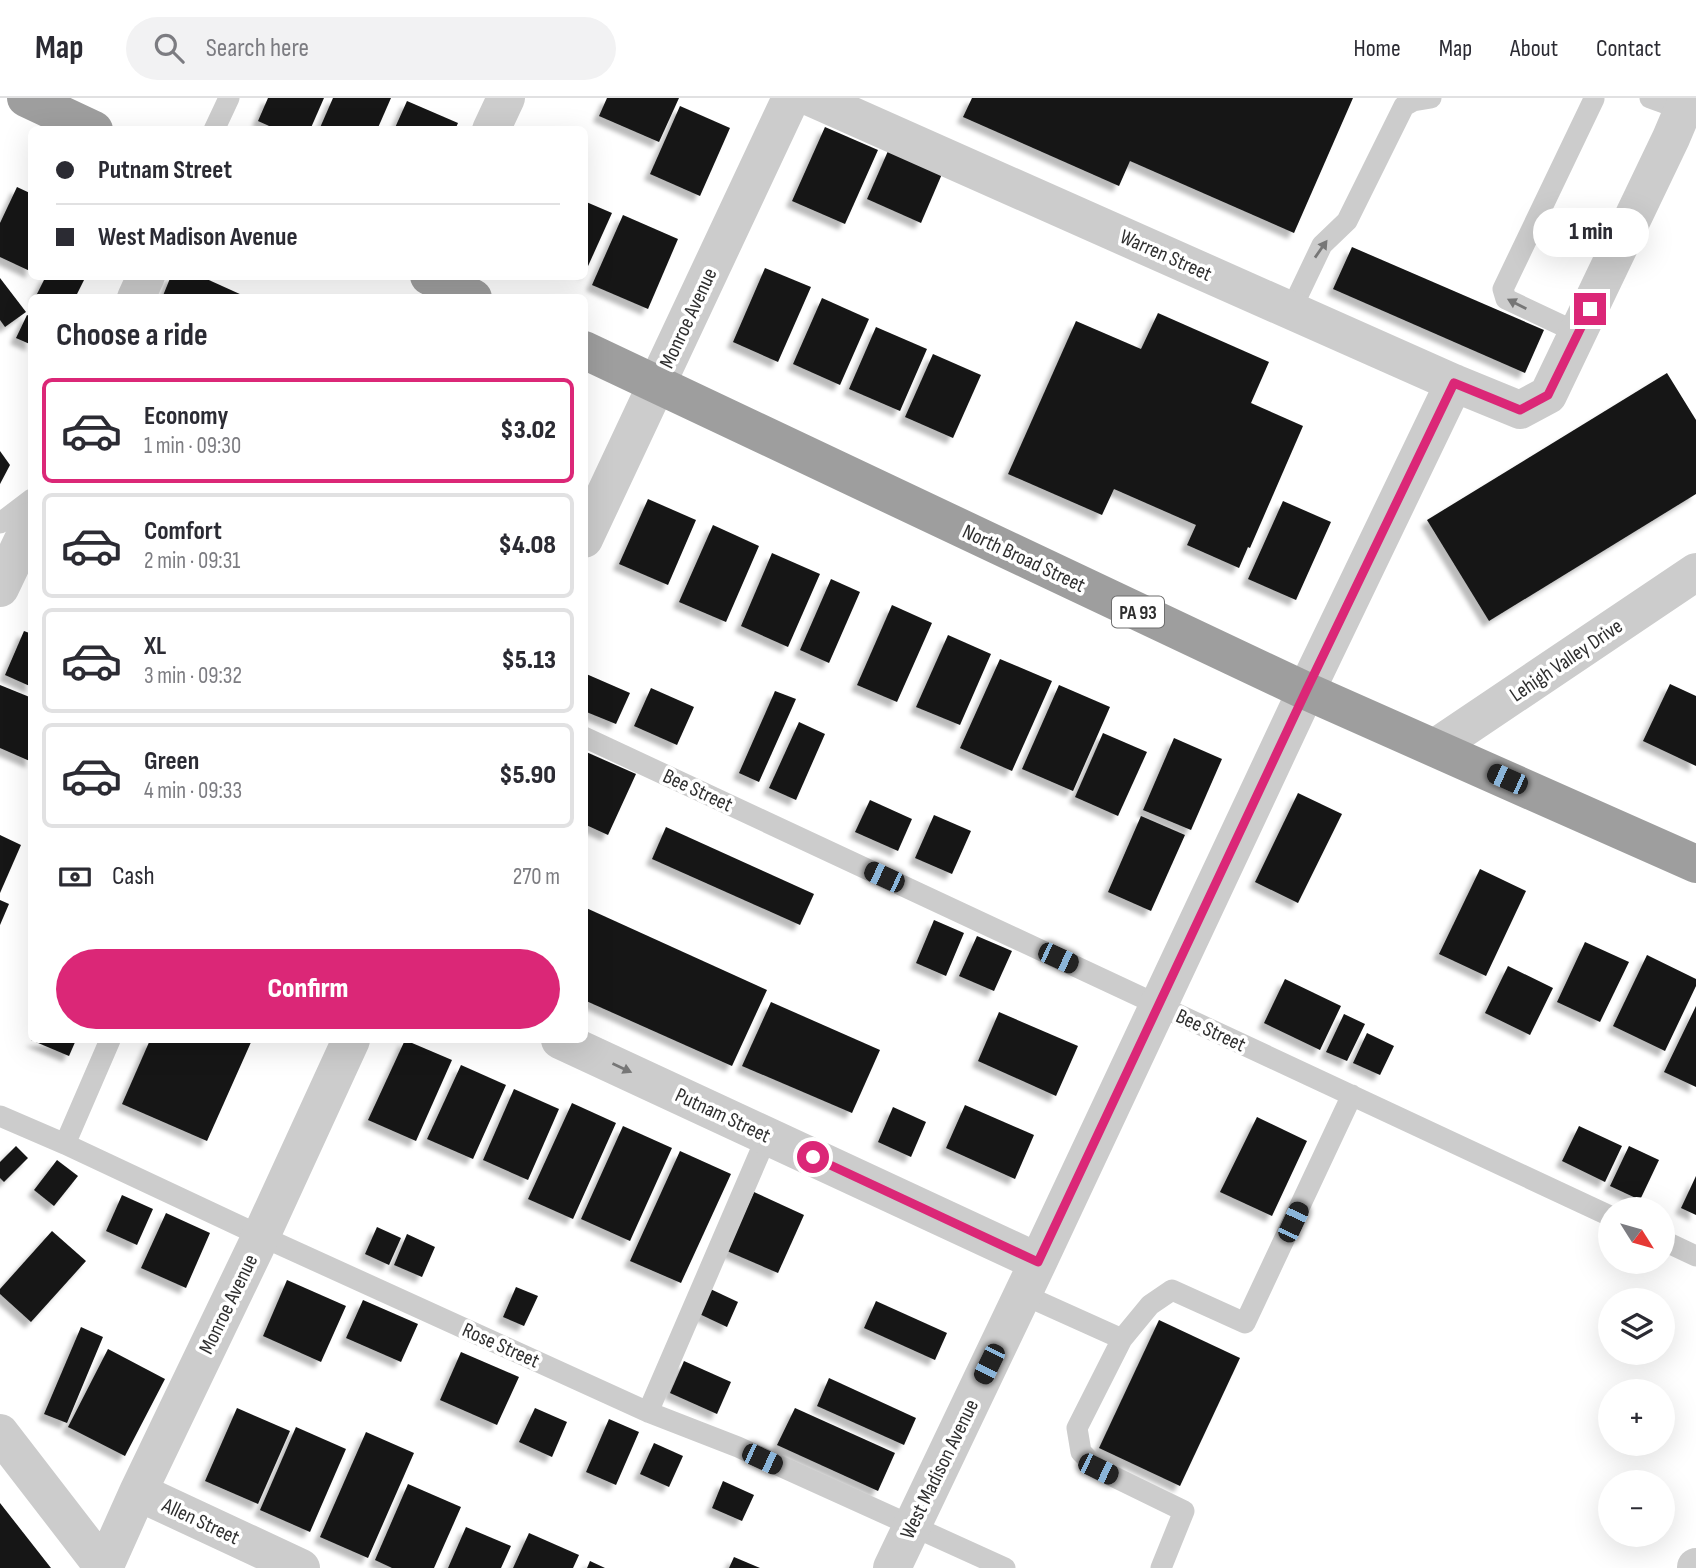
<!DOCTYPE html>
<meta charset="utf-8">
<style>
body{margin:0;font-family:"Sofia Sans Condensed",sans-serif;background:#f2f2f3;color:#2b2b33;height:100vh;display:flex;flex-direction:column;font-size:26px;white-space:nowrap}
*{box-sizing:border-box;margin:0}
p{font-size:23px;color:#7c7c81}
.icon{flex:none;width:38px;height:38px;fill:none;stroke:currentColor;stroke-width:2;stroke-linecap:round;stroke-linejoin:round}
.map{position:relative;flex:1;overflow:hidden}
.sheet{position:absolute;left:28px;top:196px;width:560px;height:749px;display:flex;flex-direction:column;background:#fff;border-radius:10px;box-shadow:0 7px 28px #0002}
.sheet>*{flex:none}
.top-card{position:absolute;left:28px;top:28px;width:560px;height:154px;border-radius:10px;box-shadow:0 7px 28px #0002;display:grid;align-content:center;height:154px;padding:0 28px;background:#fff}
.needle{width:46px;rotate:127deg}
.controls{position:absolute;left:1598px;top:1099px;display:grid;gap:14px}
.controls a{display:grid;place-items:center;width:77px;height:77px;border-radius:50%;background:#fff;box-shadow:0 7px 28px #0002;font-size:35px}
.end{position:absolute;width:32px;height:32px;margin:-16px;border:9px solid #db2777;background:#fff;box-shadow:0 0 0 4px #fff}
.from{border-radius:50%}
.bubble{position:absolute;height:49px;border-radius:24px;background:#fff;box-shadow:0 7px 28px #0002;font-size:23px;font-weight:800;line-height:49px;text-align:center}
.car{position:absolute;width:21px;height:42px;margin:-21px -10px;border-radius:9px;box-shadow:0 0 5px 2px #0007;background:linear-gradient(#222 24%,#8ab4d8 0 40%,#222 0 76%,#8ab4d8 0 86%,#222 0)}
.top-card b{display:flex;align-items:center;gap:24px;height:66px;font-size:26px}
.top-card b+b{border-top:2px solid #e1e1e2}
.top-card i{width:18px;height:18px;background:#2b2b33}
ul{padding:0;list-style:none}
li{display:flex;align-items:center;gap:21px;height:105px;margin:0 14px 10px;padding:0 14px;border:4px solid #e1e1e2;border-radius:10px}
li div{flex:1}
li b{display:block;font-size:26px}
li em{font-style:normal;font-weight:800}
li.on{border-color:#db2777}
li>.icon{width:63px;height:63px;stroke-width:1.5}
h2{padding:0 28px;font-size:32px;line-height:84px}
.pay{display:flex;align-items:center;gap:18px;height:77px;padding:0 28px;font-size:26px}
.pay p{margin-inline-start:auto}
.cta{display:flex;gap:14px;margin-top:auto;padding:14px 28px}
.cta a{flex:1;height:80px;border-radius:42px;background:#db2777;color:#fff;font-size:28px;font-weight:800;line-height:80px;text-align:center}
header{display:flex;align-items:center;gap:42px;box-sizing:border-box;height:98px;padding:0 35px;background:#fff;border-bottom:2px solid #e1e1e2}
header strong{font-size:33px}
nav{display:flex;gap:38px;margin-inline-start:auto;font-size:24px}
.search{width:490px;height:63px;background:#f2f2f3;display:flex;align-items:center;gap:18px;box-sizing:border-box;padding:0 24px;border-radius:38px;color:#7c7c81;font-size:26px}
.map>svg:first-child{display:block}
</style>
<header>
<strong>Map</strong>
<div class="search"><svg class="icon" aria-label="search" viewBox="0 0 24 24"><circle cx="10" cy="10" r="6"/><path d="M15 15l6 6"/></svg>Search here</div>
<nav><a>Home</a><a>Map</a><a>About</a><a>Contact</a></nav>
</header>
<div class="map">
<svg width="1696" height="1470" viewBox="0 0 1696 1470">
<defs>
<filter id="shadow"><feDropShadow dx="-6" dy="6" stdDeviation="2" flood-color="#0004"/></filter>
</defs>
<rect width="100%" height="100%" fill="#fff"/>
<!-- building -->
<path fill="#161616" filter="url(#shadow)" d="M268 0H324L310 32H278L258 23Z
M333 0H391L377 32H319Z
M607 0H679L659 44 599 18Z
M972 0H1353L1294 135 1130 63 1119 88 963 19Z
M407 3 458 25 455 32H394Z
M680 8 730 30 700 98 650 76Z
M825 29 878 52 845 126 792 103Z
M888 53 942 76 921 125 867 101Z
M17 89 32 96V174L0 159V125Z
M584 103 612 115 584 177Z
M623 117 678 141 648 211 592 187Z
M1352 149 1544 232 1525 275 1333 191Z
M765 170 811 189 778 264 733 244Z
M46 178H86L75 200H35Z
M171 178H200L242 197 241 200H162Z
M0 180 26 214 5 229 0 222Z
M822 200 869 221 840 287 793 266Z
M1158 215 1269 264 1251 305 1303 328 1250 450 1248 449 1239 470 1187 447 1196 427 1114 391 1102 417 1008 376 1076 223 1141 251Z
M27 217 32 219V247L16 240Z
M876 229 927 251 900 313 849 291Z
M933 256 981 277 953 340 905 319Z
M1667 275 1696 322V396L1489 523 1427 422Z
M0 353 10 367 0 386Z
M648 401 696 422 668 487 619 466Z
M1283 403 1331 424 1296 502 1248 481Z
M713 427 759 448 726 524 679 504Z
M772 455 820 476 788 549 741 528Z
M831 481 860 494 829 565 800 552Z
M892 507 932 525 897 604 857 587Z
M24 533 32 536V589L5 577Z
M948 537 991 556 960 627 916 609Z
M1000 561 1052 583 1012 673 960 650Z
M584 575 630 595 616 626 584 613Z
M1670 586 1696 598V668L1643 643Z
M0 587 32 600V664L0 650Z
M1059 587 1110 609 1073 693 1022 671Z
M651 590 694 609 677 647 634 628Z
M775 593 796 601 759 684 739 675Z
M799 624 825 636 796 702 769 690Z
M1103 635 1147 654 1118 718 1075 699Z
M1174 640 1222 661 1191 732 1143 712Z
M584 653 636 676 608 737 584 726Z
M1298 695 1342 716 1298 805 1255 784Z
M870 702 912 721 898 753 855 734Z
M934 717 971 733 952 776 915 760Z
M1141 718 1185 737 1151 813 1108 794Z
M666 729 814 796 800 827 652 761Z
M0 737 21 747 0 795Z
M1480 771 1526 793 1486 878 1439 856Z
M0 802 9 806 0 827Z
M584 809 767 892 732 968 584 902Z
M934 822 964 835 946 878 916 865Z
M977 838 1012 853 994 893 959 878Z
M1585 844 1629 864 1600 924 1557 904Z
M1647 857 1696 881V888L1665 953 1613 928Z
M1508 868 1553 890 1530 937 1485 915Z
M1285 881 1341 908 1320 952 1264 925Z
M771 904 880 952 852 1015 742 968Z
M1696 908V989L1664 974Z
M999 914 1078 948 1056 998 978 963Z
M1344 916 1365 926 1347 963 1326 954Z
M1367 935 1394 948 1380 977 1353 965Z
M31 942H76L69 958Z
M150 942H252L207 1043 122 1006Z
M405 942 452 962 416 1043 368 1022Z
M461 967 506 987 473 1061 427 1041Z
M514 991 559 1011 528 1082 483 1062Z
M572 1005 616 1025 573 1121 528 1101Z
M965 1007 1034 1037 1015 1081 946 1050Z
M893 1009 926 1024 911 1059 878 1044Z
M1257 1019 1307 1043 1272 1118 1220 1094Z
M623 1028 672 1050 630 1143 581 1121Z
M1579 1028 1622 1048 1605 1084 1562 1063Z
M16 1048 28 1060 4 1084 0 1080V1064Z
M1629 1048 1659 1062 1640 1102 1610 1088Z
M680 1053 731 1076 681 1185 630 1163Z
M57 1062 78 1078 54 1108 34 1092Z
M1696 1078V1117L1681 1110Z
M754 1094 804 1117 778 1175 727 1153Z
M122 1097 153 1111 137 1147 106 1133Z
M166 1115 210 1135 186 1190 141 1170Z
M377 1129 401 1140 389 1167 365 1156Z
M52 1133 86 1163 31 1224 0 1196V1191Z
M407 1136 435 1149 422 1179 394 1167Z
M287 1182 346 1208 321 1264 263 1238Z
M704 1188 738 1204 727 1229 693 1213Z
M516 1189 538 1198 524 1228 503 1219Z
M363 1202 418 1226 401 1264 346 1240Z
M876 1203 947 1235 935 1262 864 1230Z
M1159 1222 1240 1260 1180 1388 1099 1350Z
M81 1229 103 1239 67 1325 44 1316Z
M108 1251 165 1281 125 1358 68 1329Z
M461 1254 519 1279 497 1327 440 1302Z
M684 1263 731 1284 717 1316 670 1295Z
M829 1280 916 1320 904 1347 817 1308Z
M237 1310 290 1333 258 1406 205 1383Z
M535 1310 567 1324 552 1359 519 1344Z
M795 1310 895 1355 878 1393 777 1347Z
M609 1321 639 1334 616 1387 586 1374Z
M296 1329 346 1351 310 1434 260 1412Z
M366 1334 414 1355 368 1460 320 1439Z
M654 1345 683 1358 669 1389 640 1376Z
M723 1383 754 1397 742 1423 712 1410Z
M408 1386 461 1409 434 1470H392L375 1462Z
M0 1405 51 1470H0Z
M466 1429 511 1448 501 1470H448Z
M529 1435 579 1457 573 1470H513Z
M734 1459 760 1470H729Z
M590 1463 605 1470H587Z"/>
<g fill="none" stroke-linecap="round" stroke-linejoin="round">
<!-- service -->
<path stroke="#ccc" stroke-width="21" d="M1650 0 1683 12
M214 32 229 0
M1291 212 1322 147 1347 123 1404 8 1413 3 1431 0
M1578 235 1506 201 1503 191 1594 1
M0 425 32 401
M584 639 1610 1118
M0 1018 65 1046 261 1138 648 1314 738 1349 1005 1470
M65 1046 110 942
M1662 1142 1696 1158
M1022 1196 1122 1241 1150 1207 1172 1192 1245 1225 1352 997
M1122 1241 1077 1330 1081 1354 1098 1371 1184 1413 1161 1470
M648 1314 767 1038"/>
<!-- minor -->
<path stroke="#ccc" stroke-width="38" d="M812 0 1454 285 1520 312 1548 297 1671 40 1688 0
M491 32 506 0
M136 200 146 178
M584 441 791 0
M0 490 32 423
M1436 649 1696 474
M560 942 1038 1164
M0 1335 104 1470
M138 1394 301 1470
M104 1470 138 1394 261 1138 351 942
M892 1470 1038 1164 1306 593 1454 285
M1696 1470V1469"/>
<!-- trunk -->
<path stroke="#9e9e9e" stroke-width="38" d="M26 0 94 32
M429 178 473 200
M584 252 1306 593 1696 766"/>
</g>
<!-- one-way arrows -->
<defs><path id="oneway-solid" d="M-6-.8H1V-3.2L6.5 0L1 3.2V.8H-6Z" transform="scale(1.75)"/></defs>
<g fill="#767676">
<use href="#oneway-solid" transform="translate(1321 151) rotate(-55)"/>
<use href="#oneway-solid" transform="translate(1517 206) rotate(-153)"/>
<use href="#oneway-solid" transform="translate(622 970) rotate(25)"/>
</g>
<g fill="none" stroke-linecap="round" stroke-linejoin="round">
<!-- route -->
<path stroke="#db2777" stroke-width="9" d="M813 1059 1038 1164 1306 593 1454 285 1520 312 1548 297 1590 211"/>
</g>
<g text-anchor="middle" stroke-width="7" stroke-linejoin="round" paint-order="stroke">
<!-- shield labels -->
<rect fill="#fff" stroke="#6d6d6d" stroke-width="2" x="1112" y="498.5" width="52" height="31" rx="5"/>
<g font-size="19" font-weight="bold" fill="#2f2f2f">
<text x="1138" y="521">PA 93</text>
</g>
<!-- street labels -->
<g font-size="21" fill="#2f2f2f" stroke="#fff">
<text transform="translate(1166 157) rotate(24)" y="7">Warren Street</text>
<text transform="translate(688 220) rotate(-65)" y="7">Monroe Avenue</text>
<text transform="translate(1024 460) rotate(25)" y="7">North Broad Street</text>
<text transform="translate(1566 562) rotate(-34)" y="7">Lehigh Valley Drive</text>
<text transform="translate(698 692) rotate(25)" y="7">Bee Street</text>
<text transform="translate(1211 932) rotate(25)" y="7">Bee Street</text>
<text transform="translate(723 1017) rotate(25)" y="7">Putnam Street</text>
<text transform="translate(228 1206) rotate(-64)" y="7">Monroe Avenue</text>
<text transform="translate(501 1247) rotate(24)" y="7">Rose Street</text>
<text transform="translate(939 1371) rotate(-64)" y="7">West Madison Avenue</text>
<text transform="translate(201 1423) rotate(25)" y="7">Allen Street</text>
</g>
</g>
</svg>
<div class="controls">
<a><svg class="needle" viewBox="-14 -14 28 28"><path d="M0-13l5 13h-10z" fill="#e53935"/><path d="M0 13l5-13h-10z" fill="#7c7c81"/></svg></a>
<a><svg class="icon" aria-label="layers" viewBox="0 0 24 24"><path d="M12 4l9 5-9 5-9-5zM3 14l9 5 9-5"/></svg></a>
<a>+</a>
<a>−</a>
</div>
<i class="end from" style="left:813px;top:1059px"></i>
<i class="end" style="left:1590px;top:211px"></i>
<div class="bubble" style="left:1533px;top:110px;width:116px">1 min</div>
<i class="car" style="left:1507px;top:681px;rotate:294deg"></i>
<i class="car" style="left:884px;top:779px;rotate:295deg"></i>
<i class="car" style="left:1058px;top:860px;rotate:115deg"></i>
<i class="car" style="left:1293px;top:1124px;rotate:25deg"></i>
<i class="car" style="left:989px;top:1266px;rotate:206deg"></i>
<i class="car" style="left:762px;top:1361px;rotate:115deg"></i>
<i class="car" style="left:1098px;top:1371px;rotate:116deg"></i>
<div class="top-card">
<b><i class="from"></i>Putnam Street</b>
<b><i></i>West Madison Avenue</b>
</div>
<section class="sheet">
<h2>Choose a ride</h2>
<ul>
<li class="on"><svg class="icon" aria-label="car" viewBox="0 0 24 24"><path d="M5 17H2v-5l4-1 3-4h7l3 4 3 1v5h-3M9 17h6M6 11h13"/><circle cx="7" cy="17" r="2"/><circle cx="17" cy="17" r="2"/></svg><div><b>Economy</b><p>1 min · 09:30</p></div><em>$3.02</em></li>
<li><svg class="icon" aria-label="car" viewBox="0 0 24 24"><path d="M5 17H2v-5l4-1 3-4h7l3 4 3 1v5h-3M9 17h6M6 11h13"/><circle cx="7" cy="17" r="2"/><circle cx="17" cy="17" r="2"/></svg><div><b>Comfort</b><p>2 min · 09:31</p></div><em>$4.08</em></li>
<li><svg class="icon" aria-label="car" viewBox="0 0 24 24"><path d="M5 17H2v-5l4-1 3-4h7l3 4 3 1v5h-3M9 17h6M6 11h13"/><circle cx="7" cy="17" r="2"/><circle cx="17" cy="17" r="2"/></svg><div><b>XL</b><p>3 min · 09:32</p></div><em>$5.13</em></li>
<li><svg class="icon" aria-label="car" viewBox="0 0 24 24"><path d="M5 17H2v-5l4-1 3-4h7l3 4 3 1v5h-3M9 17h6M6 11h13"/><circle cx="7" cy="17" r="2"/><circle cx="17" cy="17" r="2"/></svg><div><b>Green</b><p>4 min · 09:33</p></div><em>$5.90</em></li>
</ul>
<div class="pay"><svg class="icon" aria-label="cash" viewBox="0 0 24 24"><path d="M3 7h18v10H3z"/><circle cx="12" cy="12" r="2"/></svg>Cash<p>270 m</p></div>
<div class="cta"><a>Confirm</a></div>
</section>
</div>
